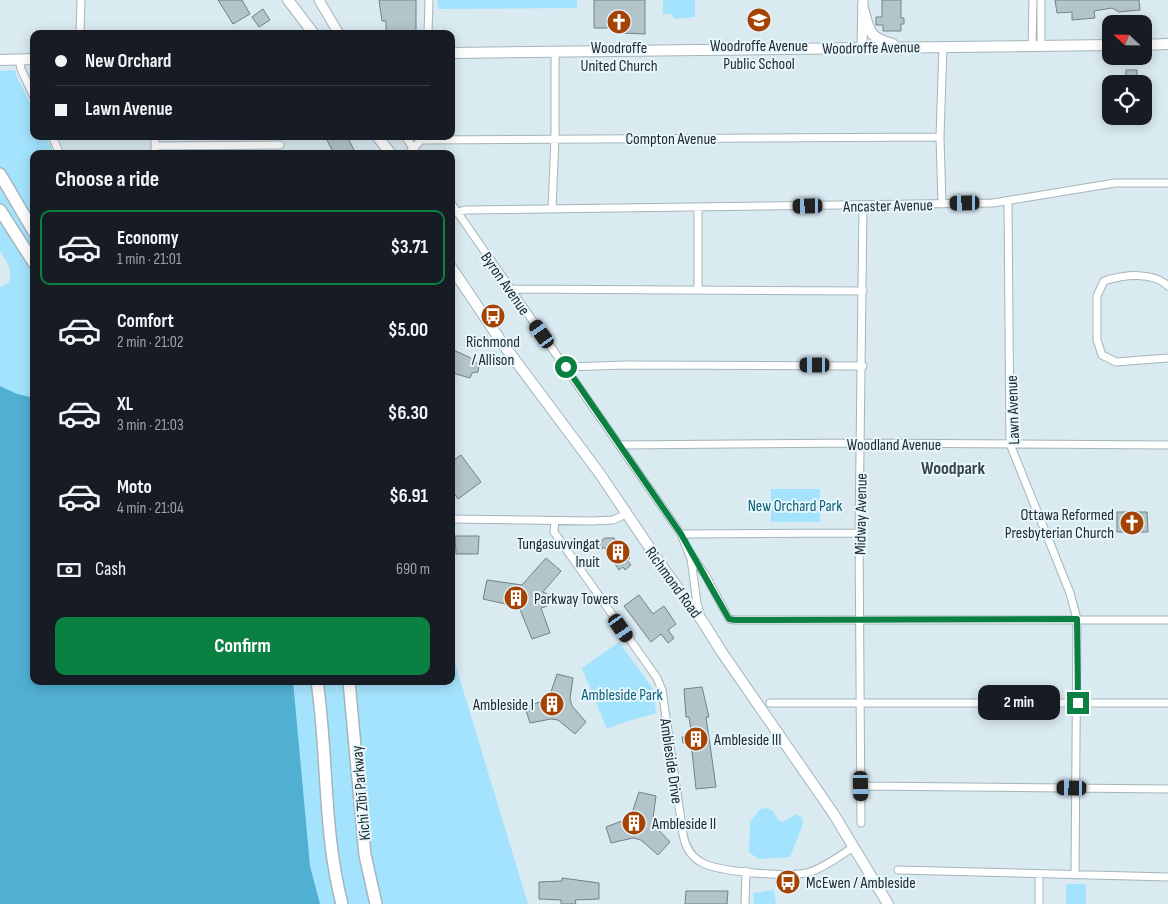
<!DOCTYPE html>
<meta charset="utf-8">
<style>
body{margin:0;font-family:"Sofia Sans Condensed",sans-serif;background:#20242c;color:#f1f3f6;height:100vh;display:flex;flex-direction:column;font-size:19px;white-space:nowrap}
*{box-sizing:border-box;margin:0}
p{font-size:16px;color:#9ea1a6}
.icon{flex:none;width:28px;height:28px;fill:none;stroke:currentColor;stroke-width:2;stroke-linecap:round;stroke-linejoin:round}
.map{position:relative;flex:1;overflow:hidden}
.panel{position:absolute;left:30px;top:150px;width:425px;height:535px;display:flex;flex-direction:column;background:#171b24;border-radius:10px;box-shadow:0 2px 12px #0003}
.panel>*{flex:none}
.guide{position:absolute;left:30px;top:30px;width:425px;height:110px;border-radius:10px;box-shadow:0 2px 12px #0003;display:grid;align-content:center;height:110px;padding:0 25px;background:#171b24}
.needle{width:32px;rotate:292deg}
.controls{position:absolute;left:1102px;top:15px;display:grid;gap:10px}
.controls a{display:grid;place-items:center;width:50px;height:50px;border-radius:10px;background:#171b24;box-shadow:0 2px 12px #0003;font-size:25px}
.end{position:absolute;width:22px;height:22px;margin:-11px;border:6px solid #0b8043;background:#fff;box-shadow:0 0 0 2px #fff}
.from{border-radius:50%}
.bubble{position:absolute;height:35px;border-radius:10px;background:#171b24;box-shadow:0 2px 12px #0003;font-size:16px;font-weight:700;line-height:35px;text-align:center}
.car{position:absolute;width:15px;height:30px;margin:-15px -8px;border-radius:6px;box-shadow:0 0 4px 1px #0007;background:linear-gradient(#222 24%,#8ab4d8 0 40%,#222 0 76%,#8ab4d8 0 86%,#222 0)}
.guide b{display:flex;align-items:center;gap:18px;height:48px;font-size:19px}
.guide b+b{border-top:1px solid #363941}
.guide i{width:12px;height:12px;background:#f1f3f6}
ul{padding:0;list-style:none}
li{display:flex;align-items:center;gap:15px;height:75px;margin:0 10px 8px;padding:0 15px;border:2px solid transparent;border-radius:10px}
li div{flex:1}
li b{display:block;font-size:19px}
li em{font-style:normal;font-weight:700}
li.on{border-color:#0b8043}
li>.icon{width:45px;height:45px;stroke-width:1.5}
h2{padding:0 25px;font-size:22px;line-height:60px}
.pay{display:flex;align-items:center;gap:12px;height:55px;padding:0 25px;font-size:19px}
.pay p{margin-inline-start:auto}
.button{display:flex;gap:10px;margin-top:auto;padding:10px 25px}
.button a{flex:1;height:58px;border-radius:10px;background:#0b8043;color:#fff;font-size:20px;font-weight:700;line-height:58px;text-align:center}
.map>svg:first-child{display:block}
</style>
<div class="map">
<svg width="1168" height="904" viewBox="0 0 1168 904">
<rect width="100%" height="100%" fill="#d9eaf1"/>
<!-- green -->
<path fill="#a4e3fd" d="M437 0H577V8L438 9Z
M663 0H695V17L674 19 671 14H663Z
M15 70 18 79 34 111V136H46L54 154H34V401L0 391V287L9 282C13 268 7 263 0 251V71Z
M771 489H820V522H771Z
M619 642 653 689 656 713 622 723 607 729 582 668Z
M451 650 528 904H318L310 876 291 681H451Z
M767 808 774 812 778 820 783 822 797 814 802 818 803 824 790 857 758 859 749 852 750 822 760 809Z
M1066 884H1086V904H1066Z
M774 890 776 904H754L753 893Z"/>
<!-- water -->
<path fill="#51afd2" d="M0 386 17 394 34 398V681H293L310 866 320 904H0Z"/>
<!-- building -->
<path fill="#b3c4cb" stroke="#728288" d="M218 0H242L250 14 233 24Z
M379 0H416V31H411V34H386V21H382Z
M594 0H645V34L621 33V28H594Z
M882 0H901V18H904V24H901V31H883V25H876V17H882Z
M1055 0H1139L1140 10 1119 12 1112 8 1094 11 1095 18 1072 20V12L1057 13Z
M263 9 270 20 259 27 252 17Z
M1126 70H1137V83L1125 84Z
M325 136H347L356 154H334Z
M451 349 469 357 479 365 478 372 472 373 470 378 456 374 451 370Z
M461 455 481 482 458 499 451 489V462Z
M1117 512H1147L1148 532H1117Z
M455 536H479L478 554H456Z
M605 538H614L619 545 622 543 630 554 628 556 630 558 627 560 631 565 625 570 623 567 619 570 604 547 601 550 597 544Z
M546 558 561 571 543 592 549 595 547 606 541 608 550 633 532 639 519 607 483 599 487 580 522 585Z
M639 595 653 614 664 606 676 624 668 630 674 638 668 643 661 634 651 642 624 606Z
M557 674 573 678 570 699 572 706 586 722 575 734 558 720 551 719 530 723 525 707 546 700 550 695Z
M702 687 709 717H706L716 787 696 789 691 742 683 743 682 737 690 736 689 730H691L689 717H686L684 689Z
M639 792 656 796 653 818 654 825 670 842 658 855 641 840 633 838 611 843 606 827 627 819 632 813Z
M562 878 599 883V899L575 900 576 904H561V900L539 899V882L562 881Z
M686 891H728L727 904H685Z"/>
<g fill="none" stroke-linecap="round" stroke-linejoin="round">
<defs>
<path id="minor" d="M1041 0V45
M80 34 81 0
M428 34 429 0
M1032 46 1033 0
M19 59 21 69 34 97
M52 136 60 154
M405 136 417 154
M155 146 280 145
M155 154V136
M408 154 421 140 940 137
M1008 202 1010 444 1070 593 1077 619 1075 875
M451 203 681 534 691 559 697 603 700 614
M942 204 940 137 943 46
M698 208V289
M552 209 555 138V51
M458 212 466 210 993 203 1115 183H1168
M1168 286C1153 271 1123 275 1104 281L1097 296V340L1102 355 1116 362 1168 358
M510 289 863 291
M566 367 626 365 863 366
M620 445 861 443 1168 445
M451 519 592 521 613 520 626 514
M555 521 554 532 657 678 662 690 683 834C685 846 690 856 701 862 717 872 791 878 810 872 825 867 840 856 853 847
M681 534 859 533
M688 550 706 576 729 619 735 620H1168
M770 703H1168
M861 786 1168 789
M861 823 859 533 863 205
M898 870 1168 877
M745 904 746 871
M1039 904V875"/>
<path id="tertiary" d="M319 0 339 34
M862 48 863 0"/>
<path id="secondary" d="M288 0 314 34
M863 8C869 31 869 38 893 44
M1144 45 1168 44
M451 53 1111 45
M0 60 34 59
M377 136 391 154
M451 267 503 344 600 474 664 569 703 622 721 651 833 813 888 904"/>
<path id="trunk" d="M0 174 34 232
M0 210 34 263
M317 681C328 755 323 832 342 904
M349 681 365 855 376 904"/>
</defs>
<!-- minor casing -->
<use href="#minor" stroke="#a5b5bc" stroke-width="9"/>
<!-- tertiary casing -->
<use href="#tertiary" stroke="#a5b5bc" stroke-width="11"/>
<!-- secondary casing -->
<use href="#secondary" stroke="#a5b5bc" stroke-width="12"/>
<!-- trunk casing -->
<use href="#trunk" stroke="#a5b5bc" stroke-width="14"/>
<!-- minor -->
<use href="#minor" stroke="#fff" stroke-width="7"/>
<!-- tertiary -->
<use href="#tertiary" stroke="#fff" stroke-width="9"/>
<!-- secondary -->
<use href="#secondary" stroke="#fff" stroke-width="10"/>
<!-- trunk -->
<use href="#trunk" stroke="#fff" stroke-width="11"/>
</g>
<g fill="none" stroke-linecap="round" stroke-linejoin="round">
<!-- route -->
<path stroke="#0b8043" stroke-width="6" d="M566 367 681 534 729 619 735 620 1077 619 1078 703"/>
</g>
<!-- icons -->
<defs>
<symbol id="school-disc" viewBox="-11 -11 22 22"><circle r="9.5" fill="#a54304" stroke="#e6f7fe"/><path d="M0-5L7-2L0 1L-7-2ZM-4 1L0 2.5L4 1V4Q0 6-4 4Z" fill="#fff"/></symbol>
<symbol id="church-disc" viewBox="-11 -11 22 22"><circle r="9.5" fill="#a54304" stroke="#e6f7fe"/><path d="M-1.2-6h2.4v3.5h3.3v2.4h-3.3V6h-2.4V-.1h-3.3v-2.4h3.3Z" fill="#fff"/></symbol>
<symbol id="bus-disc" viewBox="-11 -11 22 22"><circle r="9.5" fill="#a54304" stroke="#e6f7fe"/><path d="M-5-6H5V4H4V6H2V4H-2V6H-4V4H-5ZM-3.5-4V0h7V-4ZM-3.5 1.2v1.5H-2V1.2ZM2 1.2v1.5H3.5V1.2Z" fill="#fff"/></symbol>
<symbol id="building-disc" viewBox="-11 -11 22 22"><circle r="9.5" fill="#a54304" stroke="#e6f7fe"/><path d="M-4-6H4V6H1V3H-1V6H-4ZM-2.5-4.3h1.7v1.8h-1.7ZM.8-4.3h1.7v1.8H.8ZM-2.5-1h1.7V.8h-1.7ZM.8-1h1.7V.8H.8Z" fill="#fff"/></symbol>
</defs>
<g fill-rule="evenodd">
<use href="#school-disc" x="745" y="6" width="28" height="28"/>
<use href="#church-disc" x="605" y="8" width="28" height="28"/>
<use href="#bus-disc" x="479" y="302" width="28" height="28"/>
<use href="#church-disc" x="1118" y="509" width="28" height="28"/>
<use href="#building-disc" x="604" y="538" width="28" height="28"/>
<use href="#building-disc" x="502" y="584" width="28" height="28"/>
<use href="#building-disc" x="538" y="690" width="28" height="28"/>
<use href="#building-disc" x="682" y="725" width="28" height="28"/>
<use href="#building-disc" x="620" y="809" width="28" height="28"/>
<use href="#bus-disc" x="774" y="868" width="28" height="28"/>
</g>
<g text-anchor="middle" stroke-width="4" stroke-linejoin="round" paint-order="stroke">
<!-- poi labels -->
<g font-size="16" fill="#242a2d" stroke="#e6f7fe" text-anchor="start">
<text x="759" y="51" text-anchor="middle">Woodroffe Avenue<tspan x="759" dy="18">Public School</tspan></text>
<text x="619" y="53" text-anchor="middle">Woodroffe<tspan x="619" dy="18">United Church</tspan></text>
<text x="493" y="347" text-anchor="middle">Richmond<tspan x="493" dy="18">/ Allison</tspan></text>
<text x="1114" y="520" text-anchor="end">Ottawa Reformed<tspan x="1114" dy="18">Presbyterian Church</tspan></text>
<text x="600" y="549" text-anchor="end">Tungasuvvingat<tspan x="600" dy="18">Inuit</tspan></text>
<text x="534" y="604">Parkway Towers</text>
<text x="534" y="710" text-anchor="end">Ambleside I</text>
<text x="714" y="745">Ambleside III</text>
<text x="652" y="829">Ambleside II</text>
<text x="806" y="888">McEwen / Ambleside</text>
</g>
<!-- street labels -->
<g font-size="16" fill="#242a2d" stroke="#e6f7fe">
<text transform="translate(871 47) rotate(-1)" y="6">Woodroffe Avenue</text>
<text x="671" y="144">Compton Avenue</text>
<text transform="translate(888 205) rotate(-1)" y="6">Ancaster Avenue</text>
<text transform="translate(506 283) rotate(55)" y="6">Byron Avenue</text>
<text transform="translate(1012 410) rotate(-92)" y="6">Lawn Avenue</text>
<text x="894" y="450">Woodland Avenue</text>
<text transform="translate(860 514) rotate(-89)" y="6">Midway Avenue</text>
<text transform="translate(674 582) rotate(54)" y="6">Richmond Road</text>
<text transform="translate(672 761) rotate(82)" y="6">Ambleside Drive</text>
<text transform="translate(360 793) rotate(-95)" y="6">Kichi Zībī Parkway</text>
</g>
<!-- park labels -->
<g font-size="16" fill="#105d75" stroke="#e6f7fe">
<text x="795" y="511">New Orchard Park</text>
<text x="622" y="700">Ambleside Park</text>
</g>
<!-- neighbourhood labels -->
<g font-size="18" font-weight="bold" fill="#38464b" stroke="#e6f7fe">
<text x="953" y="474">Woodpark</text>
</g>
</g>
</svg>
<div class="controls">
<a><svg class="needle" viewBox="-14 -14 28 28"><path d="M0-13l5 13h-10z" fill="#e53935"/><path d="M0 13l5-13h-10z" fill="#9ea1a6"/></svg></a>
<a><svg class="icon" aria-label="locate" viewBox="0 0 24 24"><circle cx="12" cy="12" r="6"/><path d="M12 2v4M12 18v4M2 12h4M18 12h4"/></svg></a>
</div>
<i class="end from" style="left:566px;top:367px"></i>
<i class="end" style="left:1078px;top:703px"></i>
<div class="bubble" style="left:978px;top:685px;width:82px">2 min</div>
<i class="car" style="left:965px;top:203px;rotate:269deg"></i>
<i class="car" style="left:808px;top:206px;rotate:269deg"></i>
<i class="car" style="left:542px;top:334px;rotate:325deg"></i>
<i class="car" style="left:815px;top:365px;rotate:270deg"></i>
<i class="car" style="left:621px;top:628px;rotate:145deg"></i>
<i class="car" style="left:861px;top:786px;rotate:179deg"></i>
<i class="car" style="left:1072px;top:788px;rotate:271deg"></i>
<div class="guide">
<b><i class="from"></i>New Orchard</b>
<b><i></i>Lawn Avenue</b>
</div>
<section class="panel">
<h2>Choose a ride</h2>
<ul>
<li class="on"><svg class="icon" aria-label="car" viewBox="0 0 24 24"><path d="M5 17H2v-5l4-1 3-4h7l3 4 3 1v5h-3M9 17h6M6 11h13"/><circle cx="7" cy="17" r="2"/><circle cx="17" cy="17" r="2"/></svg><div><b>Economy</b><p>1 min · 21:01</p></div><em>$3.71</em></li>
<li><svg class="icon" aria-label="car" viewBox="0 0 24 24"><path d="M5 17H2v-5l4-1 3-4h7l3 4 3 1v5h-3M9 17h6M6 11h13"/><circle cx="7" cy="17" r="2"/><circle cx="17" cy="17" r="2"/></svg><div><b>Comfort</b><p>2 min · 21:02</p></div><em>$5.00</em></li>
<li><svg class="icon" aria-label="car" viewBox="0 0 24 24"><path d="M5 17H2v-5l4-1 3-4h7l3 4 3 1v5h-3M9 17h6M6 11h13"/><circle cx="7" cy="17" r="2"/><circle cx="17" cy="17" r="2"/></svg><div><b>XL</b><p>3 min · 21:03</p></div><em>$6.30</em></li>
<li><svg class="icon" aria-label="car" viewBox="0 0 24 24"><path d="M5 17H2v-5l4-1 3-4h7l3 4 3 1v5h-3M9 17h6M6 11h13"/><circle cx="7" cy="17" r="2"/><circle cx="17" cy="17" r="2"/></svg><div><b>Moto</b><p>4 min · 21:04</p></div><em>$6.91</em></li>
</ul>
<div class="pay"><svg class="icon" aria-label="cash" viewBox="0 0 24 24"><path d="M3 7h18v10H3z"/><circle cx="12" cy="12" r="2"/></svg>Cash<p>690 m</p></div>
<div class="button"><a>Confirm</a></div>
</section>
</div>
